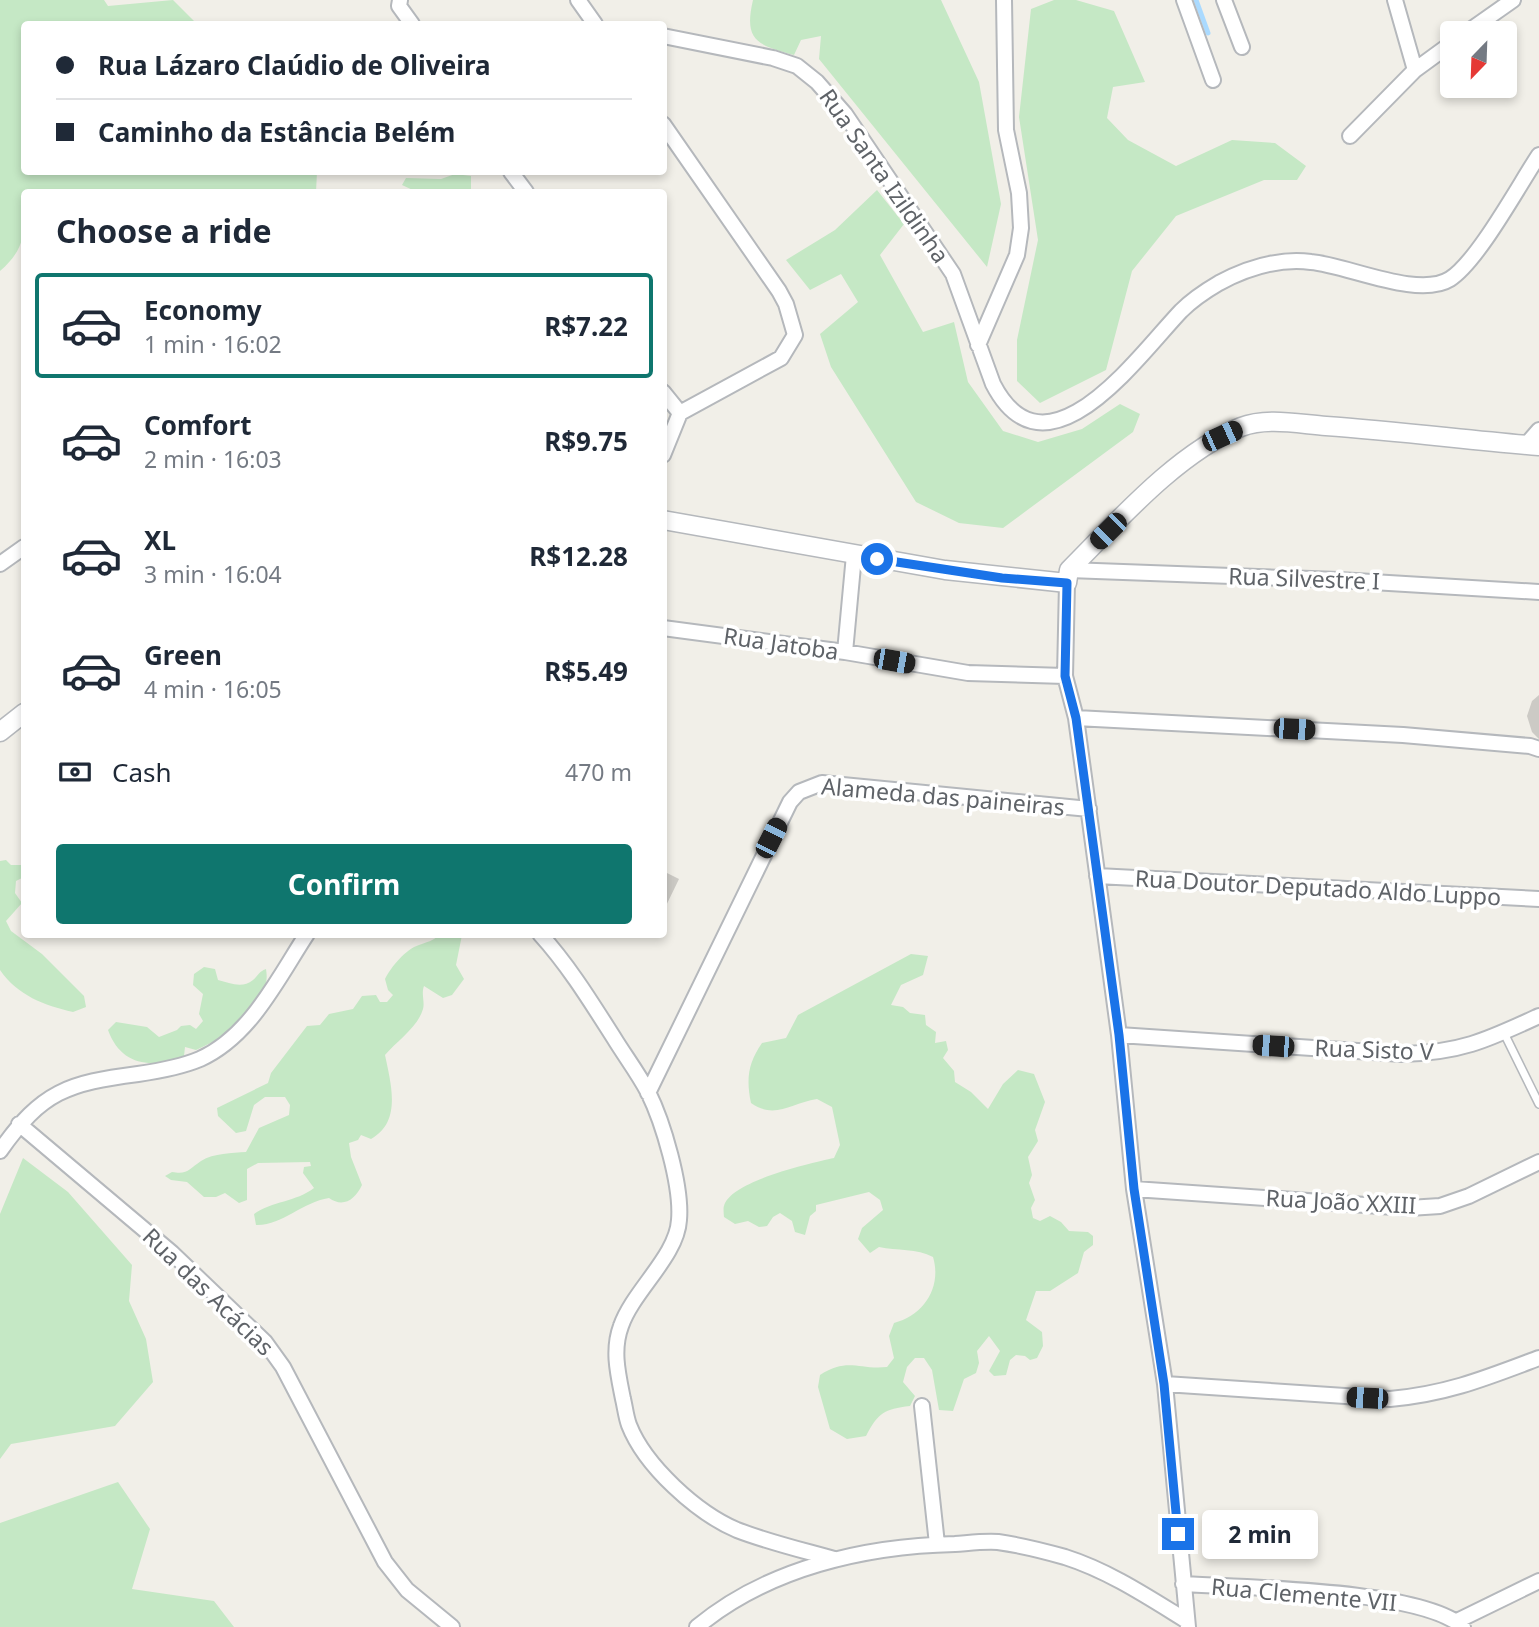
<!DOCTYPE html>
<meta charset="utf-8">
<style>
body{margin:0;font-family:"Noto Sans",sans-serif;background:#f2f2f3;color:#1f2937;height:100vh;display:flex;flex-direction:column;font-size:26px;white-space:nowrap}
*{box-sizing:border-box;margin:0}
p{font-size:23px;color:#747a83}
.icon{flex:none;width:38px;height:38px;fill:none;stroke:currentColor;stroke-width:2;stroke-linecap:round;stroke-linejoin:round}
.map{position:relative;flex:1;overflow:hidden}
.panel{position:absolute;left:21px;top:189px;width:646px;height:749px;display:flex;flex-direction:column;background:#fff;border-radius:7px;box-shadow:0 4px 10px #0003}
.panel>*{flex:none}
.guide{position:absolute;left:21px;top:21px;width:646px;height:154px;border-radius:7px;box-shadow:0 4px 10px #0003;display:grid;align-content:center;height:154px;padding:0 35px;background:#fff}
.needle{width:46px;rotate:203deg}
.tools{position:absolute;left:1440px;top:21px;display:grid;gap:14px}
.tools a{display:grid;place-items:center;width:77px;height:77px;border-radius:7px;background:#fff;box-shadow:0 4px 10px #0003;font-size:35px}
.end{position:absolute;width:32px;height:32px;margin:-16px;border:9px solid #1a73e8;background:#fff;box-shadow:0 0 0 4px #fff}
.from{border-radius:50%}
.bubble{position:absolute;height:49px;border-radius:7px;background:#fff;box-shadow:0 4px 10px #0003;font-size:23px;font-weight:700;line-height:49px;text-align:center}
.car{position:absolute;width:21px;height:42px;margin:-21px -10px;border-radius:9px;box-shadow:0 0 5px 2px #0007;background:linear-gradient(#222 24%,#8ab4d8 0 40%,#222 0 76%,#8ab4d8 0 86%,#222 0)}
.guide b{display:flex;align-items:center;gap:24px;height:66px;font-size:26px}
.guide b+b{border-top:2px solid #e0e1e3}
.guide i{width:18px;height:18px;background:#1f2937}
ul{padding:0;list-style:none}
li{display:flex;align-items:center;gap:21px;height:105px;margin:0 14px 10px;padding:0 21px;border:4px solid transparent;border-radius:7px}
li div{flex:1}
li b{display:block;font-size:26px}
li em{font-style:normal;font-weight:700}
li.current{border-color:#0f766e}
li>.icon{width:63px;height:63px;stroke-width:1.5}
h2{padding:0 35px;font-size:32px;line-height:84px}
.pay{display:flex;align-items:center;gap:18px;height:77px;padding:0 35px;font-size:26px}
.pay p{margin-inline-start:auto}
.primary-button{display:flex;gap:14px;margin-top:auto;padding:14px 35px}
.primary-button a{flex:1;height:80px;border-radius:7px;background:#0f766e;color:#fff;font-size:28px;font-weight:700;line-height:80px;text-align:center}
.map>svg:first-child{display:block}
</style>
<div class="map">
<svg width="1539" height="1627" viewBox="0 0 1539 1627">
<rect width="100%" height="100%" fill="#f1efe8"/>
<!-- green -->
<path fill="#c5e8c5" d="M0 0H104L108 6 173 0 197 24H24V172H317L316 192H24C24 227 29 246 0 271Z
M753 0H941L979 82 1001 204 987 267 819 59 821 36 801 40 794 55C759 45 743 42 753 0Z
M1054 0H1076L1114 11 1145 82 1113 87 1107 118 1128 140 1176 166 1232 140 1275 143 1306 166 1297 180H1264L1176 216 1132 271 1106 370 1040 403 1017 381V340L1038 240 1019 117 1031 9Z
M455 174 471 176V190L466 192H417L402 185 406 178 441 179Z
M877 190 904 224 880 255 923 332 954 322 968 382 1003 431 1038 442 1082 429 1120 404 1140 414 1133 432 1003 528 959 523 916 502 831 367 820 334 858 302 841 274 810 290 786 260 835 230Z
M6 860 11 865H24V877L16 881 15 893 22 903 6 921 11 931 42 954 84 996 86 1007 73 1012C44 1005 18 996 0 970V861Z
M439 935H462L456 965 464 979 452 995 443 998 424 986C421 994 425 1002 423 1009 418 1027 397 1041 385 1055 391 1084 402 1122 371 1139L361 1135 358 1140 349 1143 351 1157 362 1185C355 1200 343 1208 329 1198 302 1202 282 1226 256 1225L254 1214C272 1201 296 1202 314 1188L303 1173 304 1167 311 1166 310 1162 258 1163 247 1169V1200L239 1203 225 1193 216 1197H204L187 1182 171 1180 165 1176 172 1172C188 1175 189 1169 201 1161 214 1153 232 1153 246 1152L259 1128 289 1115 290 1105 285 1097H265L254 1105 246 1131 236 1133 218 1116 217 1108 268 1083 271 1073 307 1026 320 1025 329 1014 353 1009 362 996 376 995 380 1002H387L393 995 388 990 385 979C391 967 406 949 419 945 427 942 433 941 439 935Z
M911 954 928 956 923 975 901 985 891 1005 903 1007 910 1013 925 1015 926 1025 936 1032 935 1043 946 1041 948 1050 943 1058 954 1071 955 1082 971 1092 988 1109 1003 1084 1018 1070 1034 1074 1045 1102 1035 1130 1038 1141 1028 1157 1032 1175 1029 1183 1035 1200 1031 1208 1033 1218 1040 1221 1050 1216 1061 1222 1069 1231 1088 1232 1093 1236V1245L1084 1252 1078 1273 1050 1291H1036L1026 1320 1042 1332 1043 1346 1037 1358 1030 1360 1025 1356 1016 1355 1010 1360 1006 1375 994 1376 989 1371 1000 1351 989 1336 977 1351 979 1363 976 1373 964 1379 953 1411 939 1410 932 1370 924 1358H915L907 1367 903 1382 915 1396 910 1406C884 1409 878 1413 866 1436L847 1439 830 1429 818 1387 820 1375C848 1357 858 1370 887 1367L894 1358 889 1336 894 1323C924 1315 942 1287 933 1257 917 1248 897 1251 879 1247L870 1253 858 1239 862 1228 883 1210 880 1200 869 1192 816 1205V1211L810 1216 805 1235 795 1232 792 1221 780 1213 773 1217 767 1226 759 1227 748 1221 735 1224 724 1217C724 1217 723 1207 724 1206 730 1181 811 1163 834 1158L840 1145 832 1107 817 1099C791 1103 775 1120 751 1103 746 1079 748 1063 762 1043L786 1038 798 1015Z
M204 967 215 969 218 980C230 983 242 989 253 980 259 975 258 972 266 969 269 987 262 991 252 1003 248 1007 247 1014 243 1018 232 1033 213 1042 196 1050L185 1047 184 1056C152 1069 121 1066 108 1030L116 1022 147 1027 159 1037 177 1030 181 1026 190 1025 196 1029 203 1021 199 1014 203 994 193 985 194 974Z
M23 1158 68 1192 132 1265 129 1301 146 1339 153 1382 115 1426 11 1444 0 1459V1214Z
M118 1482 150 1529 132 1589 214 1601 234 1627H0V1523Z"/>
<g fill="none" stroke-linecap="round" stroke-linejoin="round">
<!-- stream -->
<path stroke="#aadaff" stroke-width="5" d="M1196 0 1208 33"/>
</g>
<!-- building -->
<path fill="#cccac5" d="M1539 695V739L1532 732 1527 716 1532 701Z
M663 871 679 879 663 912Z"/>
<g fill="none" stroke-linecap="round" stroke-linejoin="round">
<defs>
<path id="service" d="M1504 1033 1539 1104"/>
<path id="minor" d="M400 0 399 6 412 24
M578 0 595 24
M1184 0 1213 80
M1224 0 1242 47
M1395 0 1415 70
M1466 33 1513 0
M663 36 773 58 797 66 817 82 845 114 953 274 993 384C1046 487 1139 355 1181 311 1191 301 1207 290 1219 283 1247 268 1279 258 1311 262 1347 265 1418 299 1450 279 1478 261 1519 185 1539 155
M663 124 779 291 786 304 795 335 781 358 680 413
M1350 136 1415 70 1452 43
M511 172 526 192
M978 345 1017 255 1021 228 1019 193 1006 130 1004 0
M663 392 680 413
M1526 445 1539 430
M663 455 680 413
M0 564 24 547
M1069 570 1339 580 1539 592
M1067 583 1065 676 1076 718 1119 1035 1134 1189 1165 1384 1188 1627
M663 628 845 652 968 673 1065 676
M845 652 854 555
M1076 718 1403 735 1530 746 1539 749
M1097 876 1539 899
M540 934C569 966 591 1002 614 1038 625 1056 638 1073 648 1092 663 1122 682 1186 679 1220 677 1256 633 1291 621 1326 612 1350 618 1374 623 1399 625 1407 626 1417 629 1425 645 1466 697 1513 737 1530 768 1542 802 1550 834 1559
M1119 1035 1402 1054C1460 1053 1487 1040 1539 1016
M648 1093 790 802 799 792 822 783 1089 809
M19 1124 172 1253 265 1342 283 1367 385 1562 407 1590 452 1627
M0 1151C42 1091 68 1083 138 1074 159 1071 181 1067 200 1059 251 1036 278 978 307 934
M1134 1189 1409 1208 1440 1206 1469 1196 1539 1162
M1165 1384 1390 1399C1447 1394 1486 1378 1539 1358
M922 1406 937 1544
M1183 1584C1245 1588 1420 1589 1463 1627
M1457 1621 1539 1581
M697 1627C768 1568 865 1546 955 1544 969 1543 984 1541 998 1542 1019 1545 1044 1551 1065 1557 1109 1571 1148 1597 1187 1621"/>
<path id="tertiary" d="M663 520 945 570 1067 583 1069 570C1117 522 1177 453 1241 427 1267 417 1299 424 1326 426 1397 431 1468 440 1539 446
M0 732 24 713"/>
</defs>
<!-- service casing -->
<use href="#service" stroke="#b5b8bc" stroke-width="10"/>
<!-- minor casing -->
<use href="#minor" stroke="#b5b8bc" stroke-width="18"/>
<!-- tertiary casing -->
<use href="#tertiary" stroke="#b5b8bc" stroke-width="21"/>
<!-- service -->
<use href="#service" stroke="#fff" stroke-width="7"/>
<!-- minor -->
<use href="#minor" stroke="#fff" stroke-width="14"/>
<!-- tertiary -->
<use href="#tertiary" stroke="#fff" stroke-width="18"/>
</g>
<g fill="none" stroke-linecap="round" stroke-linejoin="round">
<!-- route -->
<path stroke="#1a73e8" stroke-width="9" d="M877 559 1002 578 1067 583 1065 676 1076 718 1119 1035 1134 1189 1164 1384 1178 1534"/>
</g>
<g text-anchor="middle" stroke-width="7" stroke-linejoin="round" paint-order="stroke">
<!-- street labels -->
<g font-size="23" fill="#5f6368" stroke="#fff">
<text transform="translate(884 176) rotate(55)" y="8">Rua Santa Izildinha</text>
<text transform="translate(1304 579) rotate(2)" y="8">Rua Silvestre I</text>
<text transform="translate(781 644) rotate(8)" y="8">Rua Jatoba</text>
<text transform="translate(943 797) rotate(5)" y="8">Alameda das paineiras</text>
<text transform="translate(1318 888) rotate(3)" y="8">Rua Doutor Deputado Aldo Luppo</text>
<text transform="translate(1374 1050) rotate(2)" y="8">Rua Sisto V</text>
<text transform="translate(1341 1202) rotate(3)" y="8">Rua João XXIII</text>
<text transform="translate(208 1292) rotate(44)" y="8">Rua das Acácias</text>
<text transform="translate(1304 1595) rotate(5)" y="8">Rua Clemente VII</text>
</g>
</g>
</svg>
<div class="tools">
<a><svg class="needle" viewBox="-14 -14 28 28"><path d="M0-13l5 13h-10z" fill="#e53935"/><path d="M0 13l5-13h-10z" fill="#747a83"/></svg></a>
</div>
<i class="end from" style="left:877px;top:559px"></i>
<i class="end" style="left:1178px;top:1534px"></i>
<div class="bubble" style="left:1202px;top:1510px;width:116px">2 min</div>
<i class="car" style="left:1222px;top:436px;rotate:66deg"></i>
<i class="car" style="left:1108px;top:531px;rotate:225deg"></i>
<i class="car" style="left:894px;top:661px;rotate:100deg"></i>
<i class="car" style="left:1294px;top:729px;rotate:93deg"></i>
<i class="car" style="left:771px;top:838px;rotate:27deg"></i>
<i class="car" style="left:1273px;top:1046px;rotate:274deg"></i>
<i class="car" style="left:1367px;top:1398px;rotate:273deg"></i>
<div class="guide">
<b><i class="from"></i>Rua Lázaro Claúdio de Oliveira</b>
<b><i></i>Caminho da Estância Belém</b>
</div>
<section class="panel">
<h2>Choose a ride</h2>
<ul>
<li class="current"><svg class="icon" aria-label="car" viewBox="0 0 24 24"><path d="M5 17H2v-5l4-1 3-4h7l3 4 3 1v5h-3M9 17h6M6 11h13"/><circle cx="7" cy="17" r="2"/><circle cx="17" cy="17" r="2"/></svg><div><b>Economy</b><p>1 min · 16:02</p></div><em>R$7.22</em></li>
<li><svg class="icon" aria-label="car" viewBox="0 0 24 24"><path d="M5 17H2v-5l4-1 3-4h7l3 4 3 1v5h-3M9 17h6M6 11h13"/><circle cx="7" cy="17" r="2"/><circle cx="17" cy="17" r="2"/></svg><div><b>Comfort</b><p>2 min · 16:03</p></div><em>R$9.75</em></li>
<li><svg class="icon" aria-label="car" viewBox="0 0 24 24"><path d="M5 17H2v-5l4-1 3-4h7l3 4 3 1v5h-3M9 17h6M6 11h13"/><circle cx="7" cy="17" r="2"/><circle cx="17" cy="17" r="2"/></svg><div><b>XL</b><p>3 min · 16:04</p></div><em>R$12.28</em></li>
<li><svg class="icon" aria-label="car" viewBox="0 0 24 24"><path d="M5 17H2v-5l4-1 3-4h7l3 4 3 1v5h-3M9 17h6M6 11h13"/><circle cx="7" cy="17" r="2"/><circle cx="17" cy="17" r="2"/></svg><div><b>Green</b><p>4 min · 16:05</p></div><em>R$5.49</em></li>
</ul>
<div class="pay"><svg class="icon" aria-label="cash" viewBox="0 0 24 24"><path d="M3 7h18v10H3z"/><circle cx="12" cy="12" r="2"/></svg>Cash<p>470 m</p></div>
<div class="primary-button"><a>Confirm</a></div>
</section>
</div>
